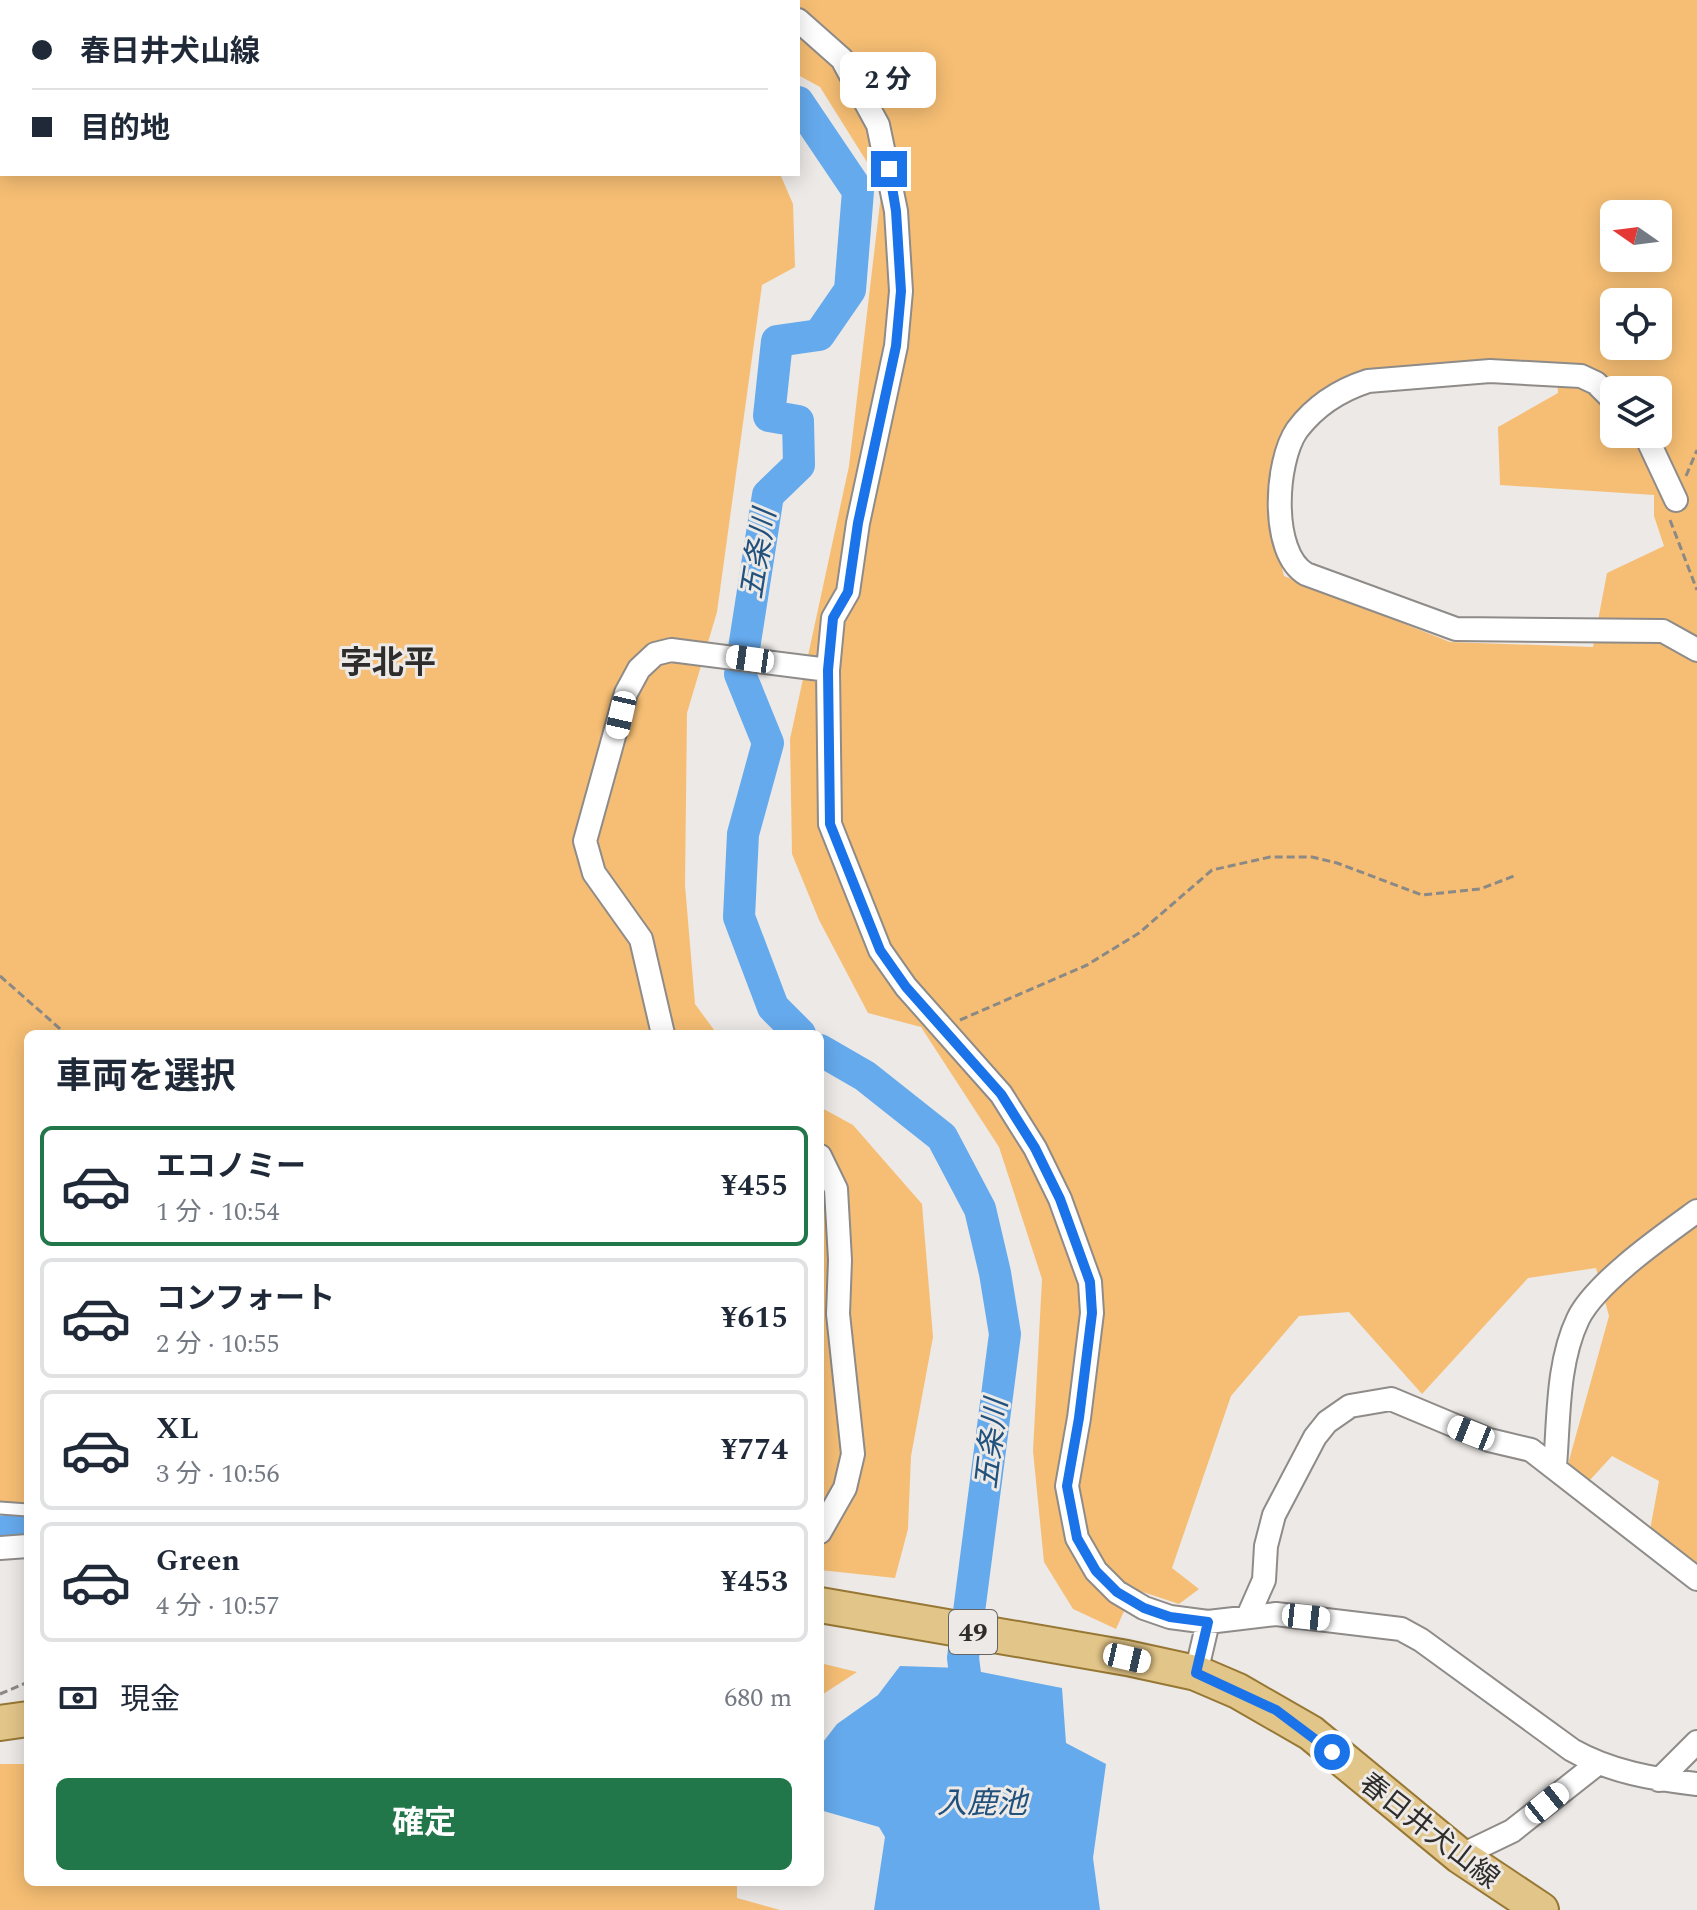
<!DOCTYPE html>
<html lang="ja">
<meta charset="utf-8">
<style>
body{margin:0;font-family:Spectral,"Noto Sans JP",serif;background:#f6f6f7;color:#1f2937;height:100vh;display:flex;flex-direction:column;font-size:30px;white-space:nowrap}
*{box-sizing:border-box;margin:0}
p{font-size:26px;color:#747a83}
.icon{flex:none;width:44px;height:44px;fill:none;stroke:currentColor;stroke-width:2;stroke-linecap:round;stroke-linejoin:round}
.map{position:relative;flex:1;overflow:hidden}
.panel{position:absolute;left:24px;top:1030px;width:800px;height:856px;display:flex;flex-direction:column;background:#fff;border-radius:12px;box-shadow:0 4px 20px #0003}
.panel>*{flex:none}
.hud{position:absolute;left:0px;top:0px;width:800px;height:176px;box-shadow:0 4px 20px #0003;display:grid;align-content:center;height:176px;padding:0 32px;background:#fff}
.needle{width:52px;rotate:284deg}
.fabs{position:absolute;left:1600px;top:200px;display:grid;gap:16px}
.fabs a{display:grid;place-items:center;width:72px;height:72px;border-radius:12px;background:#fff;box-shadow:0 4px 20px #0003;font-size:40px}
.end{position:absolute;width:36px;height:36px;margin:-18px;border:10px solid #1a73e8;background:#fff;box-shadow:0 0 0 4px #fff}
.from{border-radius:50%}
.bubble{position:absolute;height:56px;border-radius:12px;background:#fff;box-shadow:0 4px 20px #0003;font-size:26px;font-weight:700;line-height:56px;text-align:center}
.car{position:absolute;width:24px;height:48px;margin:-24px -12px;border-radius:10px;box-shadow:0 0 6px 2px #0007;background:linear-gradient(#fff 24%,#345 0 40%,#fff 0 76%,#345 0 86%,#fff 0)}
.hud b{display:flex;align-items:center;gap:28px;height:76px;font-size:30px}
.hud b+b{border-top:2px solid #e0e1e3}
.hud i{width:20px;height:20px;background:#1f2937}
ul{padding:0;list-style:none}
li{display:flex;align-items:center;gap:24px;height:120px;margin:0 16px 12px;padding:0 16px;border:4px solid #e0e1e3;border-radius:12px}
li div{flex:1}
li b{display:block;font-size:30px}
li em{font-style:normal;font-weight:700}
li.current{border-color:#21774a}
li>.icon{width:72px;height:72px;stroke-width:1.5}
h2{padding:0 32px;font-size:36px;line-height:96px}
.pay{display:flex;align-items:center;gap:20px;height:88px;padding:0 32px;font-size:30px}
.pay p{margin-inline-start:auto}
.action{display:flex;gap:16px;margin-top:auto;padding:16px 32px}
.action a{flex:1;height:92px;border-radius:12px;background:#21774a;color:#fff;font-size:32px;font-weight:700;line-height:92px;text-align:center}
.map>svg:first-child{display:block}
</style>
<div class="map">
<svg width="1697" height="1910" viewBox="0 0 1697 1910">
<rect width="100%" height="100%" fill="#ece9e6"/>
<!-- green -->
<path fill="#f6be74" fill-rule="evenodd" d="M10 0H331L13 2Z
M551 0H1697V1567L1650 1530 1659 1481 1612 1456 1590 1480 1568 1464 1609 1316 1596 1268 1528 1278 1422 1394 1349 1312 1299 1316 1231 1396 1172 1568 1199 1589 1179 1604 1134 1589 1116 1629 1073 1609 1044 1562 1033 1451 1042 1279 999 1147 921 1027 868 1013 819 920 792 854 790 739 849 466 882 186 820 87 798 75V2ZM1614 214H1658V258H1614ZM1614 302H1658V346H1614ZM1472 361 1556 364 1558 393 1498 427 1500 485 1654 495V516L1664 546 1607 573 1593 647 1450 642 1284 576 1271 525 1288 427 1333 384 1373 370ZM1614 390H1658V434H1614Z
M0 28 2 174H780L793 204 795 267 762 285 717 612 687 713 685 885 695 1004 717 1034H28V1507L0 1512Z
M820 1107 853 1125 922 1204 933 1337 911 1456 908 1529 895 1578 820 1570Z
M820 1663 857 1672 820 1696Z
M0 1764H28V1882H737V1898L780 1910H0Z"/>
<!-- water -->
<path fill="#65aaed" d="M900 1666 961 1668 1062 1688 1066 1743 1106 1764 1093 1858 1100 1910H874L885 1837 879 1827 820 1810V1746L837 1724 878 1695Z"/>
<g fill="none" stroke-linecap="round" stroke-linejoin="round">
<!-- river -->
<path stroke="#65aaed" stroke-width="32" d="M397 0 406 2
M515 0V2
M328 2 331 0
M0 15 2 17
M798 102 858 191 850 290 819 335 777 341 769 416 798 421 799 465 768 495 740 674 768 743 743 834 739 917 773 1007 800 1034
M820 1050 865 1076 942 1137 980 1209 995 1273 1005 1334 963 1658 970 1713
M0 1532 28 1528"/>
<defs>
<path id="lane" d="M0 1508 28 1510"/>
<path id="street" d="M748 0 753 2
M798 20 842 59 878 125 896 211 901 291 896 346 858 523 848 592 833 618 828 670 830 824 880 950 906 987 1001 1094 1035 1148 1060 1199 1090 1282 1092 1313 1079 1418 1067 1486 1077 1538 1096 1571 1117 1592 1144 1608 1170 1617 1208 1622 1276 1614 1401 1629 1421 1640 1572 1750C1611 1772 1653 1779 1697 1784
M1614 401 1596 383 1581 376 1490 371 1368 381C1340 390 1315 406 1297 430 1275 462 1270 553 1306 574L1456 629 1663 631 1697 650
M1645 434 1676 500
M663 1034 641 939 594 873 585 841 626 693 639 669 655 654 671 650 828 670
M820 1156 836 1189 840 1260 838 1314 853 1454 845 1488 820 1532
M1555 1466C1559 1418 1557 1363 1578 1319 1595 1283 1664 1235 1697 1211
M0 1548 28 1546
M1249 1614 1264 1580 1266 1546 1274 1515 1315 1437 1327 1422 1350 1406 1391 1399 1489 1440 1531 1450 1697 1579
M1196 1673 1208 1622
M1659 1780 1697 1742
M1460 1856 1512 1831 1597 1764"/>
<path id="primary" d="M820 1605 1127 1658 1196 1673 1238 1691 1311 1733 1460 1856 1541 1910
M0 1723 28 1719"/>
</defs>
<!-- lane casing -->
<use href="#lane" stroke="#8e8b88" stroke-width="15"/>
<!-- street casing -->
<use href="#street" stroke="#8e8b88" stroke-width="26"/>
<!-- primary casing -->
<use href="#primary" stroke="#977734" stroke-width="38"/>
<!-- path -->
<path stroke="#8b8986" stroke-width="3" stroke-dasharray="8 4" stroke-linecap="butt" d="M1686 476 1697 450
M1670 520 1697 590
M0 976 66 1034
M960 1020 1087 965 1139 933 1212 870 1270 857H1312L1337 863 1422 895 1480 889 1514 876
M0 1694 28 1682"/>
<!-- lane -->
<use href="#lane" stroke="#fff" stroke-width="11"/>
<!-- street -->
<use href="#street" stroke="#fff" stroke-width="22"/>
<!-- primary -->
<use href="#primary" stroke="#e2c588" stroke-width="34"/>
</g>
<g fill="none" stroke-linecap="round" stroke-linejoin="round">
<!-- route -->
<path stroke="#1a73e8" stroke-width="10" d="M889 169 896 211 901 291 896 346 858 523 848 592 833 618 828 670 830 824 880 950 906 987 1001 1094 1035 1148 1060 1199 1090 1282 1092 1313 1079 1418 1067 1486 1077 1538 1096 1571 1117 1592 1144 1608 1170 1617 1208 1622 1196 1673 1276 1710 1332 1752"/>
</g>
<g text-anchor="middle" stroke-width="6" stroke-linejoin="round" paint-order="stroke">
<!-- shield labels -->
<rect fill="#ece9e6" stroke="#676563" stroke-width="2" x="949" y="1610" width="48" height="44" rx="6"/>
<g font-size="26" font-weight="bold" fill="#2e2d2b">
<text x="973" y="1641">49</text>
</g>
<!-- street labels -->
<g font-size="28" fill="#2e2d2b" stroke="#ece9e6">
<text transform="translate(1430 1830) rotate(38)" y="10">春日井犬山線</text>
</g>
<!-- water labels -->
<g font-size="30" font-style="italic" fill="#21517d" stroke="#ece9e6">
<text transform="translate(758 554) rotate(-81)" y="10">五条川</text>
<text transform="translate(991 1444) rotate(-83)" y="10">五条川</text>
<text x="982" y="1813">入鹿池</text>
</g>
<!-- quarter labels -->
<g font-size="32" font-weight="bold" fill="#2e2d2b" stroke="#ece9e6">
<text x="388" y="673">字北平</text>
</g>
</g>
</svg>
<div class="fabs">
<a><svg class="needle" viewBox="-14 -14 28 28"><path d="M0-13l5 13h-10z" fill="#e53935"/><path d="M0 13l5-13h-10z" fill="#747a83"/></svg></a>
<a><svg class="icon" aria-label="locate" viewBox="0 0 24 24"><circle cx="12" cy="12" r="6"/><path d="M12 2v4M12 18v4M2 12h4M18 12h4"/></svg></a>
<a><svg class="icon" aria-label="layers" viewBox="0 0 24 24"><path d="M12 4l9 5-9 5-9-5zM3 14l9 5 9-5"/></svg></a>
</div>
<i class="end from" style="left:1332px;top:1752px"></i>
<i class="end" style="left:889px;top:169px"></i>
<div class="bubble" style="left:840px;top:52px;width:96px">2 分</div>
<i class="car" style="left:750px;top:659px;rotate:278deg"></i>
<i class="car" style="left:621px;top:715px;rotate:193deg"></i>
<i class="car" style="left:1471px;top:1433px;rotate:292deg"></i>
<i class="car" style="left:1306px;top:1617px;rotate:96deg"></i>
<i class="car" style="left:1127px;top:1658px;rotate:103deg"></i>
<i class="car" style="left:1547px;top:1803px;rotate:51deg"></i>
<div class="hud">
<b><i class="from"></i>春日井犬山線</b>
<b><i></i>目的地</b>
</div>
<section class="panel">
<h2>車両を選択</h2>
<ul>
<li class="current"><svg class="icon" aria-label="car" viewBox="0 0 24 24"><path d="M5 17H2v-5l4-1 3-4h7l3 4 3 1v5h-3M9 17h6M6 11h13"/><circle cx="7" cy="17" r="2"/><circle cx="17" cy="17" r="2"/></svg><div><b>エコノミー</b><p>1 分 · 10:54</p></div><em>¥455</em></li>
<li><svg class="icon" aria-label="car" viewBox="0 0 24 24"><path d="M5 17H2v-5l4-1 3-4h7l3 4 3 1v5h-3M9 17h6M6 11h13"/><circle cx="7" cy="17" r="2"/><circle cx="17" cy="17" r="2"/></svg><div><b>コンフォート</b><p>2 分 · 10:55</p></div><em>¥615</em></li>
<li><svg class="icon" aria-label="car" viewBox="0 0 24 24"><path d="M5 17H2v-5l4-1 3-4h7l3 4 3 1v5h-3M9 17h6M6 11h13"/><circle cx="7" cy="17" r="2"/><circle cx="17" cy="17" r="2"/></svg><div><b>XL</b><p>3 分 · 10:56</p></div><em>¥774</em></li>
<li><svg class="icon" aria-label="car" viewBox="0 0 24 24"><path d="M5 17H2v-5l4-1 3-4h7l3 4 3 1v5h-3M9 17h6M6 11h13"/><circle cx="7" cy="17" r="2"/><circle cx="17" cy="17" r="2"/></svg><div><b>Green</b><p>4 分 · 10:57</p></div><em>¥453</em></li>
</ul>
<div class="pay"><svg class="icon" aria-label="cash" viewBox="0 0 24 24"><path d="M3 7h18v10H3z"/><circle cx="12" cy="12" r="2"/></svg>現金<p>680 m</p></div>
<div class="action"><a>確定</a></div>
</section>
</div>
